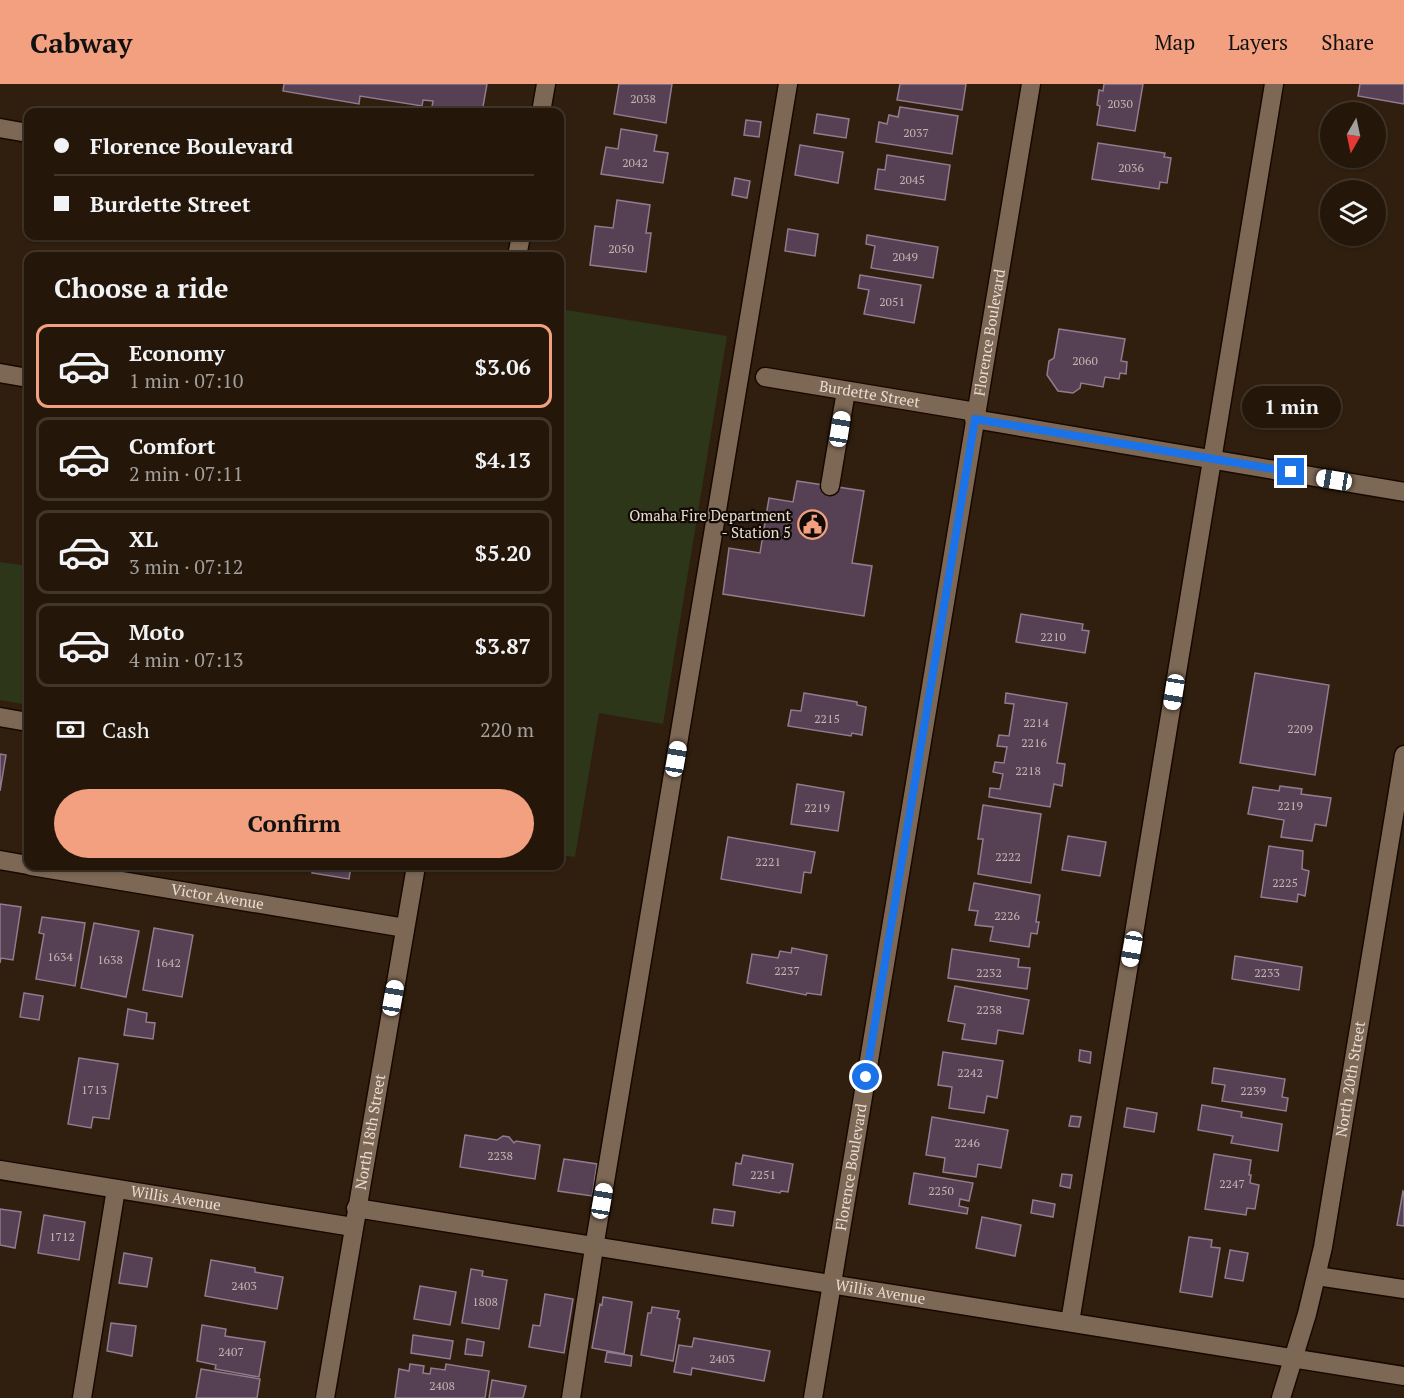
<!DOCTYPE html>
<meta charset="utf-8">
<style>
body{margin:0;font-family:"PT Serif",serif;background:#302418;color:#f1f3f6;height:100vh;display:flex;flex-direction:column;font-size:22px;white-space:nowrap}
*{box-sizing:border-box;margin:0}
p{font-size:20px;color:#a39f9c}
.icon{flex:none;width:33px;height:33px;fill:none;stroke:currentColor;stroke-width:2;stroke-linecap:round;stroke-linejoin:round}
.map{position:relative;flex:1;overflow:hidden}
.details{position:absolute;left:24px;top:168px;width:540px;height:618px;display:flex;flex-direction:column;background:#24170a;border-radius:12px;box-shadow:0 2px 4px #0004,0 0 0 2px #41362b}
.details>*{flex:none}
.banner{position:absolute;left:24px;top:24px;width:540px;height:132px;border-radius:12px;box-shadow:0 2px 4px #0004,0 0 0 2px #41362b;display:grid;align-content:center;height:132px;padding:0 30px;background:#24170a}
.needle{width:39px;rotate:189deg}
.fabs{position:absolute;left:1320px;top:18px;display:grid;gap:12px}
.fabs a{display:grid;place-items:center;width:66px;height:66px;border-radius:50%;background:#24170a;box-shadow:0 2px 4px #0004,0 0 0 2px #41362b;font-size:30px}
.end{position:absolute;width:27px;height:27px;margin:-14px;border:8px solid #1a73e8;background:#fff;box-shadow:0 0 0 3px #fff}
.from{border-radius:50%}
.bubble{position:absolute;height:42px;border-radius:21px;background:#24170a;box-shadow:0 2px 4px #0004,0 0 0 2px #41362b;font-size:20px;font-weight:800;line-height:42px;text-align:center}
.car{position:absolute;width:18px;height:36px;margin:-18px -9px;border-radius:8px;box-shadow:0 0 4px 2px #0007;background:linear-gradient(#fff 24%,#345 0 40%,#fff 0 76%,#345 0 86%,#fff 0)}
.banner b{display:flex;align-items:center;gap:21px;height:57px;font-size:22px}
.banner b+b{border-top:2px solid #41362b}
.banner i{width:15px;height:15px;background:#f1f3f6}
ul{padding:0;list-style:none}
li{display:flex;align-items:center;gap:18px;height:84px;margin:0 12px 9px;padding:0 18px;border:3px solid #41362b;border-radius:12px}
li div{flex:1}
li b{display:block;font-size:22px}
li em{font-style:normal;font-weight:800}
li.on{border-color:#f2a07f}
li>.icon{width:54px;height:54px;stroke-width:1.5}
h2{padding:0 30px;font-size:27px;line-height:72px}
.pay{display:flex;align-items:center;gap:15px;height:66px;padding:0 30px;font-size:22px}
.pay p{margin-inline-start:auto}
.button{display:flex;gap:12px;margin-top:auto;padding:12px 30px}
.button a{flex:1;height:69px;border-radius:36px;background:#f2a07f;color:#111;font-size:24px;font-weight:800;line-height:69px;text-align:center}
header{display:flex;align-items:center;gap:36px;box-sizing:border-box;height:84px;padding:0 30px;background:#f2a07f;color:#111}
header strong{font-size:28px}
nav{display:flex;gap:33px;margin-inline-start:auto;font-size:21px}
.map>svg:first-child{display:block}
</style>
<header>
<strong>Cabway</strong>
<nav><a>Map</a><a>Layers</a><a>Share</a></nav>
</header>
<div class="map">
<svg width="1404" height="1314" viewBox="0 0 1404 1314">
<rect width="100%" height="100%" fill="#301f0e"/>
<!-- green -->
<path fill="#2d3618" d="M560 225 727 252 663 640 599 629 575 773 560 771Z
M0 478 28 482V621L0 616Z"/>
<!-- building -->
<path fill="#554153" stroke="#907b8f" stroke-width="1.5" d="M284 0H487L482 28H431L433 17 423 16 422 22 360 12 359 20 283 7Z
M619 0H672L666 39 614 30Z
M900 0H966L962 26 897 16Z
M1104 0H1143L1135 47 1097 41 1100 22 1097 21 1099 6 1103 7Z
M1360 0H1404V20L1358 12Z
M900 23 958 32 952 70 876 58 879 38 887 40 889 31 898 33Z
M817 30 849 35 846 54 814 49Z
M746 36 761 38 759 53 744 51Z
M621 45 657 51 654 67 668 69 663 99 601 90 606 63 618 65Z
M1098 59 1165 69 1164 73 1171 74 1167 99 1160 98 1159 105 1092 95Z
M800 61 843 68 838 99 795 91Z
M887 71 950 81 945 116 875 105 878 85 885 86Z
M735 94 750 97 747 114 732 111Z
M617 116 650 121 646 149H651L646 188 590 181 595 142 613 144Z
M788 145 818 150 815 172 785 167Z
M867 151 938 163 933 194 871 184 875 162 866 160Z
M860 191 921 201 914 239 864 230 869 206 858 204Z
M1059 245 1125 255 1121 277 1127 278 1126 290 1120 289 1119 295 1105 293 1103 303 1081 299 1080 304 1073 309 1058 307 1047 291 1049 277 1054 274Z
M797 397 864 407 852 479 872 482 864 532 723 510 729 464 760 469 769 414 793 418Z
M1021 530 1083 540 1082 546 1089 547 1085 569 1016 558Z
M1255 589 1329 601 1315 691 1240 679Z
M804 609 857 618V621L866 623 862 651 852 649 851 652 788 642 791 626 801 627Z
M1006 609 1067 619 1057 679 1065 680 1062 702 1054 700 1050 723 989 713 990 704 1000 705 1003 690 993 688 995 678 1004 679 1007 663 997 662 999 651 1009 652 1014 620 1005 619Z
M0 670 6 671 0 707Z
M797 700 844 708 838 747 791 740Z
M1280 702 1302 705 1301 710 1331 714 1326 742 1315 740 1312 757 1281 753 1284 736 1248 730 1253 703 1279 707Z
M983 721 1041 730 1031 799 978 790 983 755H978Z
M1068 752 1106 758 1100 792 1062 786Z
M728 753 815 768 811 789 804 788 801 809 721 795Z
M1269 762 1303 767 1302 785 1309 787 1305 812 1298 810 1297 818 1261 813Z
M314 782H351L349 795 312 789Z
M974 799 1040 811 1036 838H1039L1037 850 1031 849 1029 863 990 857 993 843 975 841 978 827 969 826Z
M0 820 21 823 13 876 1 874 0 879Z
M42 833 85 839 75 902 36 895 44 850 39 849Z
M94 839 139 847 126 913 81 904Z
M154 844 193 851 182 913 143 906Z
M792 864 827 871 821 911 807 909 806 911 747 899 752 870 778 874 780 867 791 869Z
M952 865 1019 875 1018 883 1030 884 1027 905 948 894Z
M1235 872 1302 883 1299 906 1232 895Z
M955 902 1029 916 1023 950 998 946 996 960 962 955 965 940 948 937Z
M24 909 43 912 39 936 20 933Z
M128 925 147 929 146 938 155 939 153 955 124 951Z
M1080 966 1091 968 1090 979 1079 977Z
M943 968 1003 977 997 1014 987 1012 984 1029 949 1024 952 1003 938 1001Z
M79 974 118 980 109 1035 93 1033 91 1044 68 1040Z
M1214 984 1285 995 1282 1013 1288 1014 1286 1027 1222 1017 1225 1001 1212 999Z
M1202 1021 1242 1028 1241 1033 1282 1040 1278 1067 1231 1059 1233 1052 1198 1046Z
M1127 1024 1157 1029 1154 1048 1124 1043Z
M1071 1032 1081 1033 1079 1043 1069 1042Z
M932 1033 1008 1046 1001 1084 978 1080 976 1093 943 1088 945 1074 926 1071Z
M465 1051 497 1056 503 1052 509 1053 514 1059 516 1057 540 1061 535 1095 460 1083Z
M1214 1070 1251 1076 1249 1091H1251L1250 1099 1259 1101 1255 1125 1247 1124 1246 1131 1205 1125Z
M743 1071 793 1080 788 1108 781 1107 780 1109 733 1101 736 1079 741 1080Z
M564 1075 597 1080 592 1112 558 1107Z
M914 1089 973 1099 969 1117 960 1115 959 1122 968 1124 967 1130 909 1120Z
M1062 1090 1072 1091 1070 1104 1060 1102Z
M1403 1107 1404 1108V1142L1397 1141Z
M1033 1116 1055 1120 1053 1133 1031 1129Z
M0 1125 21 1128 15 1164 0 1161Z
M714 1125 735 1128 733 1142 712 1139Z
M44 1131 85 1138 79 1176 38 1169Z
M982 1133 1021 1141 1015 1172 976 1164Z
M1189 1153 1212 1156 1211 1163 1220 1164 1212 1213 1180 1208Z
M1230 1166 1248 1169 1243 1197 1225 1194Z
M124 1169 152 1174 147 1203 119 1199Z
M211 1176 255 1184V1188L283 1193 277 1225 205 1212Z
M471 1185 483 1187 482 1192 507 1196 499 1245 462 1239Z
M420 1202 456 1208 450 1241 414 1235Z
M545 1210 573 1215 564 1269 529 1263 533 1241 540 1242Z
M603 1213 632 1218 624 1270 592 1264 600 1220 602 1221Z
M652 1223 679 1227 677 1234 680 1235 673 1277 641 1271 648 1229H651Z
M111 1239 136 1242 132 1272 107 1267Z
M202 1241 226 1245 225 1252 265 1258 259 1293 215 1285 216 1281 197 1277Z
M413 1251 453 1257 450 1275 411 1269Z
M694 1254 770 1267 764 1297 692 1284 691 1291 674 1288 679 1261 692 1263Z
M467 1255 484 1258 482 1272 465 1270Z
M607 1268 632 1272 631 1282 605 1278Z
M410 1280 424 1282 423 1289 430 1290 431 1284 445 1286 446 1280 489 1287 485 1314H395L399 1285 409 1287Z
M201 1285 260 1295 257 1314H196Z
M492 1296 526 1302 523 1314H489Z"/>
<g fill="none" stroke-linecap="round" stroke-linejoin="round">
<defs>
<g id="minor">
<path d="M541 28 546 0"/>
<path d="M0 44 28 49"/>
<path d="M517 172 521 152"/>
<path d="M0 289 28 294"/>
<path id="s1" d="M765 293 976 328"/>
<path d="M974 335 1404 408"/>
<path d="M830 402 846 307"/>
<path d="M0 633 28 638"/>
<path d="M0 776 28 781"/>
<path id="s2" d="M31 782 405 844"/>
<path id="s3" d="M0 1086 353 1143"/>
<path id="s4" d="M356 1124 1404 1292"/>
<path d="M1317 1192 1404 1205"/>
<path d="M1070 1238 1274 0"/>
<path d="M82 1314 116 1105"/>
<path id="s5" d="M325 1314 416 782"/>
<path d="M571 1314 594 1164 788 0"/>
<path id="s6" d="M813 1314 1031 0"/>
<path id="s7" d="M1281 1314 1307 1230 1323 1163 1404 671"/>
</g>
</defs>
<!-- minor casing -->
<use href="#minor" stroke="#180800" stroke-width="21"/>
<!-- minor -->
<use href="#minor" stroke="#7d6855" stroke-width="18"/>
</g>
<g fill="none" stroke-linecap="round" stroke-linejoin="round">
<!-- route -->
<path stroke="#1a73e8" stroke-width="8" d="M866 993 975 335 1291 388"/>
</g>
<!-- icons -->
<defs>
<symbol id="civic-ring" viewBox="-11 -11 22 22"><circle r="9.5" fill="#130b05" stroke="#f2a07f" stroke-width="1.5"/><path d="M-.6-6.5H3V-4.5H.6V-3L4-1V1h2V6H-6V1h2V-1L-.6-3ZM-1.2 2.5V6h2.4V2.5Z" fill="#f2a07f"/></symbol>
</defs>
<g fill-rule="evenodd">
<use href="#civic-ring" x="796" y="424" width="33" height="33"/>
</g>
<g text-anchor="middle" stroke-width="4.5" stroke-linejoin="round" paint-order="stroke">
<!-- number labels -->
<g font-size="12" fill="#c4b6b2">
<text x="643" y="19">2038</text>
<text x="1120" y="24">2030</text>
<text x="916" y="53">2037</text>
<text x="635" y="83">2042</text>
<text x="1131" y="88">2036</text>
<text x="912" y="100">2045</text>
<text x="621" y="169">2050</text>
<text x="905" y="177">2049</text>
<text x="892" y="222">2051</text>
<text x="1085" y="281">2060</text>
<text x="1053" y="557">2210</text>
<text x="827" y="639">2215</text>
<text x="1036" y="643">2214</text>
<text x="1300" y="649">2209</text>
<text x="1034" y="663">2216</text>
<text x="1028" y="691">2218</text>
<text x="1290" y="726">2219</text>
<text x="817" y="728">2219</text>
<text x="1008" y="777">2222</text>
<text x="768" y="782">2221</text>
<text x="1285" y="803">2225</text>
<text x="1007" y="836">2226</text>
<text x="60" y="877">1634</text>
<text x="110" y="880">1638</text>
<text x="168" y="883">1642</text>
<text x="787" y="891">2237</text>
<text x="989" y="893">2232</text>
<text x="1267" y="893">2233</text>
<text x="989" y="930">2238</text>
<text x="970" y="993">2242</text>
<text x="94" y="1010">1713</text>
<text x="1253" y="1011">2239</text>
<text x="967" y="1063">2246</text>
<text x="500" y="1076">2238</text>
<text x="763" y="1095">2251</text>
<text x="1232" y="1104">2247</text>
<text x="941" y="1111">2250</text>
<text x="62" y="1157">1712</text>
<text x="244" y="1206">2403</text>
<text x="485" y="1222">1808</text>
<text x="231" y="1272">2407</text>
<text x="722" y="1279">2403</text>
<text x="442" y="1306">2408</text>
</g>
<!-- street labels -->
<g font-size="15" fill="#e9ddd2" stroke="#130b05">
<text dy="5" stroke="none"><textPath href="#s6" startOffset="1080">Florence Boulevard</textPath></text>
<text dy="5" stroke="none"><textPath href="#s1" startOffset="106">Burdette Street</textPath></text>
<text dy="5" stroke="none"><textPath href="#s2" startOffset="189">Victor Avenue</textPath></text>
<text dy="5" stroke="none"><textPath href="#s7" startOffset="327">North 20th Street</textPath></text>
<text dy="5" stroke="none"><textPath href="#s5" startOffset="270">North 18th Street</textPath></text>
<text dy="5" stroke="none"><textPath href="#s6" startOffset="234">Florence Boulevard</textPath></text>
<text dy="5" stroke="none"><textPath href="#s3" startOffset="178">Willis Avenue</textPath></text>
<text dy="5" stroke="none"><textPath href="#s4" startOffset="531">Willis Avenue</textPath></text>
</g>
<!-- poi labels -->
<g font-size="15" fill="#e9ddd2" stroke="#130b05" text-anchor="end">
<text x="791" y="437">Omaha Fire Department<tspan x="791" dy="17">- Station 5</tspan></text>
</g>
</g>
</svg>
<div class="fabs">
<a><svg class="needle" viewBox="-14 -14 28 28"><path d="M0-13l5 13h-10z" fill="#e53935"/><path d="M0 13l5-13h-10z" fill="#a39f9c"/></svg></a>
<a><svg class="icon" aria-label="layers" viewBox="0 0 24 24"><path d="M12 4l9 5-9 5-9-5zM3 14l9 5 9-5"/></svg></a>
</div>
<i class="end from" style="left:866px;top:993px"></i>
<i class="end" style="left:1291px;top:388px"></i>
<div class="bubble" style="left:1242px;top:302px;width:99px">1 min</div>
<i class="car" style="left:840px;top:345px;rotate:9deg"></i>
<i class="car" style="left:1334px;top:396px;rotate:279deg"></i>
<i class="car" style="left:1174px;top:608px;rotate:189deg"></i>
<i class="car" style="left:676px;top:675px;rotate:10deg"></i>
<i class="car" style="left:1132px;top:865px;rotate:190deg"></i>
<i class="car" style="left:393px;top:914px;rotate:10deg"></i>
<i class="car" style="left:602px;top:1117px;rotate:10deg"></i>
<div class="banner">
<b><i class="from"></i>Florence Boulevard</b>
<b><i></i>Burdette Street</b>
</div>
<section class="details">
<h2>Choose a ride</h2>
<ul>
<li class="on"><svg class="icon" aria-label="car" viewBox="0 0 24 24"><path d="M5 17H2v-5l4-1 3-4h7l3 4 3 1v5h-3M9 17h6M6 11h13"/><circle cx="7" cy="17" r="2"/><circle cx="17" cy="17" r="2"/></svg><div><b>Economy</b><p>1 min · 07:10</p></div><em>$3.06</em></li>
<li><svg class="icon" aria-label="car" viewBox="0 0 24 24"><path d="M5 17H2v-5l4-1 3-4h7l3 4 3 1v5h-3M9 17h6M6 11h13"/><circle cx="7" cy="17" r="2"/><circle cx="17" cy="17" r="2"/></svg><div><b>Comfort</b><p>2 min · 07:11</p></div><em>$4.13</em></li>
<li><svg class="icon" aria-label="car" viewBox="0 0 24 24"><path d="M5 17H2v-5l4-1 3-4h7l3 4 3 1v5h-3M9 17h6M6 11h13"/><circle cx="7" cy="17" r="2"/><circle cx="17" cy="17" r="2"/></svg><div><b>XL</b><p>3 min · 07:12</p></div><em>$5.20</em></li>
<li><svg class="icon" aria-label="car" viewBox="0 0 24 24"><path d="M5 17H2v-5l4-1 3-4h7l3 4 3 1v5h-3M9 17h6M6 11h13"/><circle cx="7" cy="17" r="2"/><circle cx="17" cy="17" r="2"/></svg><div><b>Moto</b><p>4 min · 07:13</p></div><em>$3.87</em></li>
</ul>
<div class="pay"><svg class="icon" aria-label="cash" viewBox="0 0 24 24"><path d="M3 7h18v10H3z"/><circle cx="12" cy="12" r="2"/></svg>Cash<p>220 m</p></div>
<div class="button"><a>Confirm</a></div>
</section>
</div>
